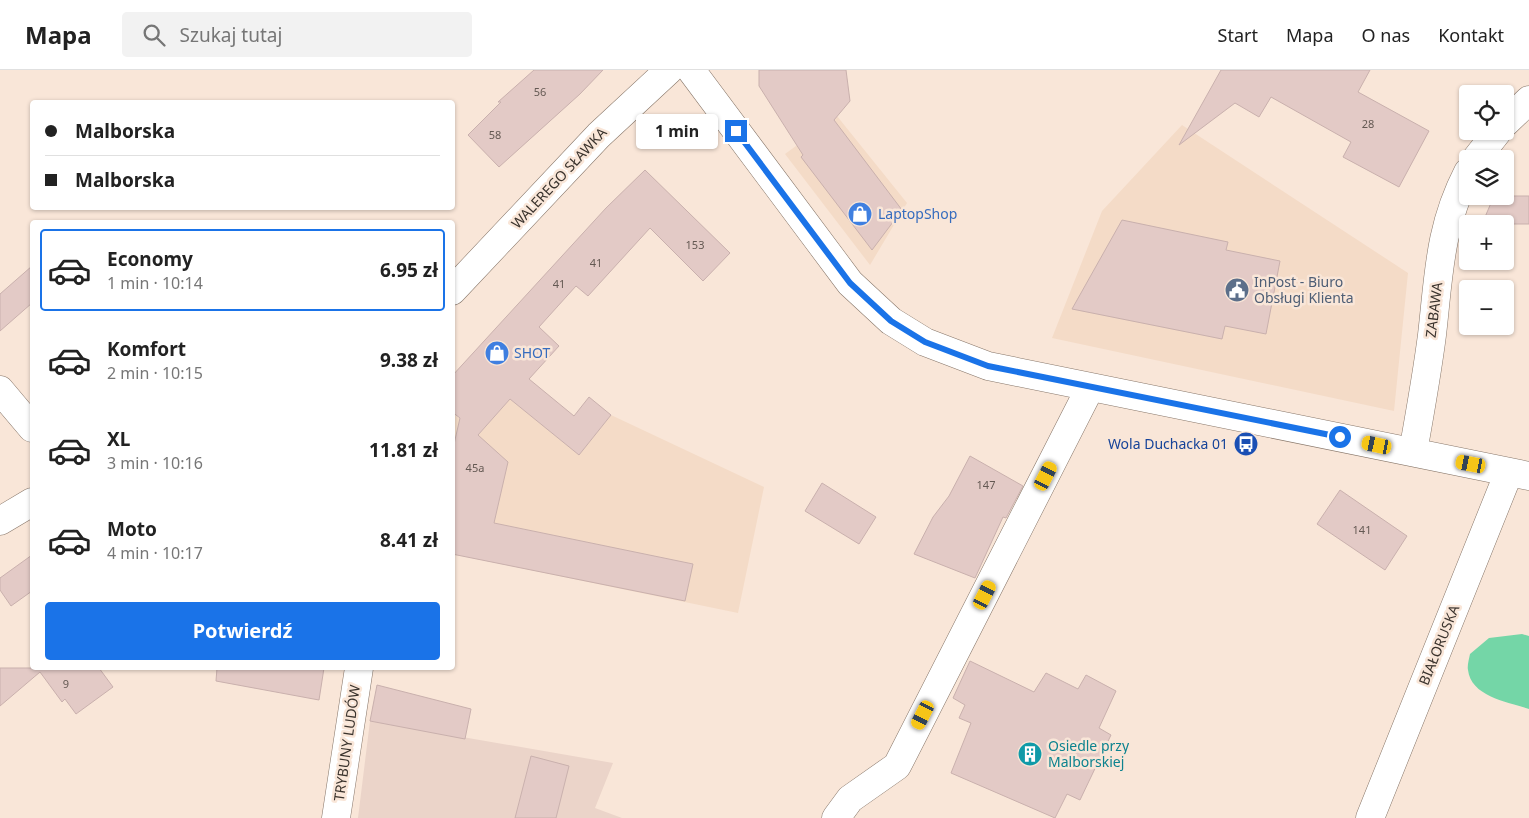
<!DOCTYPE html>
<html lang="pl">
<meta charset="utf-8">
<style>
body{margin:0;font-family:"Noto Sans",sans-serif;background:#f2f2f2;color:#222;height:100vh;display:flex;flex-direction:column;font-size:19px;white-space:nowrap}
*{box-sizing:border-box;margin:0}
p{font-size:16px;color:#767676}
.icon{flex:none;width:28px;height:28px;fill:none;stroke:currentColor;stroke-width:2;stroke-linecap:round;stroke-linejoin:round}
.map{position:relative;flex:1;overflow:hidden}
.details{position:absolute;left:30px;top:150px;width:425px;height:450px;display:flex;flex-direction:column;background:#fff;border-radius:5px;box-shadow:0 1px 4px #0004}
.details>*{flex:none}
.hud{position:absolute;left:30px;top:30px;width:425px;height:110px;border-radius:5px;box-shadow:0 1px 4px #0004;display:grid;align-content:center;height:110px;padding:0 15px;background:#fff}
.tools{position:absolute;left:1459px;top:15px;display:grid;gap:10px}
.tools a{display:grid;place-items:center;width:55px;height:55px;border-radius:5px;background:#fff;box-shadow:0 1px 4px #0004;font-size:25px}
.end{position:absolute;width:22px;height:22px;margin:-11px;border:6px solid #1a73e8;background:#fff;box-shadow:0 0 0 2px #fff}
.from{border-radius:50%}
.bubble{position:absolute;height:35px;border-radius:5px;background:#fff;box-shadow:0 1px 4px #0004;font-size:16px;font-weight:700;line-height:35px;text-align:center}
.car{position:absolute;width:15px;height:30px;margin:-15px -8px;border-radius:6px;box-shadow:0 0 4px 1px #0007;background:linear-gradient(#f5c518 24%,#345 0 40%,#f5c518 0 76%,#345 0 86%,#f5c518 0)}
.hud b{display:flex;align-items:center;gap:18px;height:48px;font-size:19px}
.hud b+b{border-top:1px solid #e0e0e0}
.hud i{width:12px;height:12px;background:#222}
ul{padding:9px 0 0;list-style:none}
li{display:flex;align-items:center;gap:15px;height:82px;margin:0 10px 8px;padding:0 5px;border:2px solid transparent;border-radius:5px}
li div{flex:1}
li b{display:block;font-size:19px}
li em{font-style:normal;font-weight:700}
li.selected{border-color:#1a73e8}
li>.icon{width:45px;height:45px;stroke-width:1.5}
.primary-button{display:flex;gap:10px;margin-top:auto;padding:10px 15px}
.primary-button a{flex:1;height:58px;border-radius:5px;background:#1a73e8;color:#fff;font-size:20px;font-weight:700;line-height:58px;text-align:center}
header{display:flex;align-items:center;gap:30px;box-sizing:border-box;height:70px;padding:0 25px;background:#fff;border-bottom:1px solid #e0e0e0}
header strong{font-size:24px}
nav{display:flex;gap:28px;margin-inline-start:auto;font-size:18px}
.search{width:350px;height:45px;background:#f2f2f2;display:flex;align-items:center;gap:12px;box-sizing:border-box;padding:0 18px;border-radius:5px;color:#767676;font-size:19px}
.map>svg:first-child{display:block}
</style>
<header>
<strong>Mapa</strong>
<div class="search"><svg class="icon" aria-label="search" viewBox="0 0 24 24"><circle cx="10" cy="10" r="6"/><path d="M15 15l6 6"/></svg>Szukaj tutaj</div>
<nav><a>Start</a><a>Mapa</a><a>O nas</a><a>Kontakt</a></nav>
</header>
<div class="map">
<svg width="1529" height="748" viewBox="0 0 1529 748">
<rect width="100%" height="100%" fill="#f9e6d8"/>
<!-- built -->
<path fill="#f4dbc7" d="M837 46 907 133 870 195 785 84Z
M1182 55 1408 203 1394 341 1052 268 1102 141Z
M510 329 579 385 611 345 764 417 738 543 453 484 452 342 478 365Z"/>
<!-- industrial -->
<path fill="#ebd4c9" d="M370 651 613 693 595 738 622 748H358Z"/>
<!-- green -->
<path fill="#74d6a7" d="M1522 564 1529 566V639C1509 632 1471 627 1468 600 1467 596 1469 589 1470 584L1489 568Z"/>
<!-- building -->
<path fill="#e3cac6" stroke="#c9b0ad" d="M534 0H603L580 24 499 97 468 65 501 32H498Z
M759 0H846L850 31 834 50 902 140 872 180 801 87 803 85 759 16Z
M1221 0H1370L1358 22 1429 61 1399 117 1343 87 1351 72 1271 27 1259 47 1235 33 1179 75Z
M645 100 730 183 703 211 650 158 588 226 576 216 539 257 559 276 529 309 574 346 589 327 611 345 579 385 510 329 478 365 508 392 494 453 693 494 685 531 452 484V383L460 348 452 342V306L606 138Z
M1494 126H1529V154H1482Z
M1122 150 1228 172 1226 180 1280 191 1266 264 1225 256 1222 269 1072 239Z
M32 196V233L0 261V224Z
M970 386 1023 416 1006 448 1003 447 975 508 914 484 933 447 949 426Z
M822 413 876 447 859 474 805 441Z
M1340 420 1407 466 1385 500 1317 454Z
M32 485V521L11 536 0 520V508Z
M970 591 1034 622 1046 603 1078 619 1086 605 1116 621 1099 658 1111 665 1080 730 1067 724 1055 748 951 703 971 653 959 648 965 635 953 628Z
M0 598H99L113 617 76 644 65 629 62 632 40 602 0 636Z
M217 598H324L319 630 216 611Z
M377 615 471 639 465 669 370 651Z
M531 686 569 696 556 748H515Z"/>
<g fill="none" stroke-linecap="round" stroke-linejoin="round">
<defs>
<path id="minor" d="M691 0 850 213 891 251 925 272 988 296 1529 406
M1505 53 1529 30
M1476 89 1498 61
M452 221 599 65 669 0
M0 320 32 358
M1413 382C1420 343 1427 304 1432 265 1439 204 1439 158 1468 102
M0 451 32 432
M336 748 359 598
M836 748 850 729 897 696 1090 318
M1370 748 1509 402"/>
</defs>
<!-- minor casing -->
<use href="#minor" stroke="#877669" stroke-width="29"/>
<!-- minor -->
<use href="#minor" stroke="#fff" stroke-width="28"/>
</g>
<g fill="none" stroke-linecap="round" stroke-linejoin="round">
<!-- route -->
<path stroke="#1a73e8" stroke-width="6" d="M736 61 850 213 891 251 925 272 988 296 1340 367"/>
</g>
<!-- icons -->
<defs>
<symbol id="shop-disc" viewBox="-11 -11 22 22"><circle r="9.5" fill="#3f7fe0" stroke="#f9e6d8"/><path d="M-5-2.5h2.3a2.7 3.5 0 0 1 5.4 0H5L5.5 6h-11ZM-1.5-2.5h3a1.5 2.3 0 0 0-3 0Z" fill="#fff"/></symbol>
<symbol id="civic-disc" viewBox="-11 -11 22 22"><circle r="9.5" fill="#5c6f8a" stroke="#f9e6d8"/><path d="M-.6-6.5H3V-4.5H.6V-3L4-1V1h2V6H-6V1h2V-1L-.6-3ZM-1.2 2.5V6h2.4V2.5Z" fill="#fff"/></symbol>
<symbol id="bus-disc" viewBox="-11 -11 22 22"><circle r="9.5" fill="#1a4fb4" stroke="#f9e6d8"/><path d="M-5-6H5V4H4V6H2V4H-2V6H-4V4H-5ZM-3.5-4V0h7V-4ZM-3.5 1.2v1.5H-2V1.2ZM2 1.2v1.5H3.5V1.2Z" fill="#fff"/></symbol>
<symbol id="building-disc" viewBox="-11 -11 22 22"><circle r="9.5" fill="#0f9aa8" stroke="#f9e6d8"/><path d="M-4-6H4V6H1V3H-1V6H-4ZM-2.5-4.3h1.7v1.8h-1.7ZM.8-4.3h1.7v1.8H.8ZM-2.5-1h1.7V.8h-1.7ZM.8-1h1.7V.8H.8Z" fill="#fff"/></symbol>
</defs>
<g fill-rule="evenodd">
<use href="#shop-disc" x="846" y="130" width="28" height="28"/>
<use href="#civic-disc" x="1223" y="206" width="28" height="28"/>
<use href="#shop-disc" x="483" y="269" width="28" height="28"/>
<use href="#bus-disc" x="1232" y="360" width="28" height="28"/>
<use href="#building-disc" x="1016" y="670" width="28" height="28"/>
</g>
<g text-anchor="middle" stroke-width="5" stroke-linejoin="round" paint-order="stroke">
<!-- number labels -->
<g font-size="11" fill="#645953">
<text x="540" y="26">56</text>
<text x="1368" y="58">28</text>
<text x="495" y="69">58</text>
<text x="695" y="179">153</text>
<text x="596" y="197">41</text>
<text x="559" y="218">41</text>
<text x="475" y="402">45a</text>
<text x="986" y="419">147</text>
<text x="1362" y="464">141</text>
<text x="66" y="618">9</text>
</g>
<!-- street labels -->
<g font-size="14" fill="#3a332d" stroke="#f9e6d8">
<text transform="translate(559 108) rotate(-47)" y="5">WALEREGO SŁAWKA</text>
<text transform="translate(1434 240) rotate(-83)" y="5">ZABAWA</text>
<text transform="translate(1439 575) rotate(-68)" y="5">BIAŁORUSKA</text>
<text transform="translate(347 673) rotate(-82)" y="5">TRYBUNY LUDÓW</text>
</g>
<!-- shop labels -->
<g font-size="14" fill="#366cbe" stroke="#f9e6d8" text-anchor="start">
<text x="878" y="149">LaptopShop</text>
<text x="514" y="288">SHOT</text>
</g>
<!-- service labels -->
<g font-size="14" fill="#4e5e75" stroke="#f9e6d8" text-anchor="start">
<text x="1254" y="217">InPost - Biuro<tspan x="1254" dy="16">Obsługi Klienta</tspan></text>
</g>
<!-- transit labels -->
<g font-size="14" fill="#164399" stroke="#f9e6d8" text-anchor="end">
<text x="1228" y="379">Wola Duchacka 01</text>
</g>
<!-- culture labels -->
<g font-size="14" fill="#0d838f" stroke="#f9e6d8" text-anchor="start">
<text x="1048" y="681">Osiedle przy<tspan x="1048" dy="16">Malborskiej</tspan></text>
</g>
</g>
</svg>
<div class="tools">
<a><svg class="icon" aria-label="locate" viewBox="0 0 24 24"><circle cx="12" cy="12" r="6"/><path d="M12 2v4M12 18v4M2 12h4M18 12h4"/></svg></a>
<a><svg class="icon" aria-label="layers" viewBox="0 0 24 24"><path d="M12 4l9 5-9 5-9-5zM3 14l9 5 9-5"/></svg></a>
<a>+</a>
<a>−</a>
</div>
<i class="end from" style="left:1340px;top:367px"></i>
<i class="end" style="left:736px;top:61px"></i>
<div class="bubble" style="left:636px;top:44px;width:82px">1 min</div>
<i class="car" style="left:1377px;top:375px;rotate:282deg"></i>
<i class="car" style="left:1471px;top:394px;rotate:281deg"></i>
<i class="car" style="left:1046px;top:406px;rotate:27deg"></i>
<i class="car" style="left:985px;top:525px;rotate:27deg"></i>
<i class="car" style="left:923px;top:645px;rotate:207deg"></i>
<div class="hud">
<b><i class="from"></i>Malborska</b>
<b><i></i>Malborska</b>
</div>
<section class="details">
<ul>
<li class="selected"><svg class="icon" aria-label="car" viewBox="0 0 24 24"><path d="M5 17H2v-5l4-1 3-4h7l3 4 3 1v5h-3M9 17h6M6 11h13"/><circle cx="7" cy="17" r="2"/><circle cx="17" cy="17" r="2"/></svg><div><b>Economy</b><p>1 min · 10:14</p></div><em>6.95 zł</em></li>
<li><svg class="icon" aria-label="car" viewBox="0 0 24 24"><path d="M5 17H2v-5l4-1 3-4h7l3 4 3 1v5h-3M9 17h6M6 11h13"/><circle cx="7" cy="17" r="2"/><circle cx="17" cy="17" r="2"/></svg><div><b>Komfort</b><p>2 min · 10:15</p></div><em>9.38 zł</em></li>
<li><svg class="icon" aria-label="car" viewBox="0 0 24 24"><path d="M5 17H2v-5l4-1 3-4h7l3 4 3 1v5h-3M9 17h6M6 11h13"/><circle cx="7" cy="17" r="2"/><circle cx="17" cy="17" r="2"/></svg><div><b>XL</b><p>3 min · 10:16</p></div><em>11.81 zł</em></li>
<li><svg class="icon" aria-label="car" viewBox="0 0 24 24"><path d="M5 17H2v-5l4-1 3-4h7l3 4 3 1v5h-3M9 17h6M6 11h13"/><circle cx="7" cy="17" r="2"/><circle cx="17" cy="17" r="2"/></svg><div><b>Moto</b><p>4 min · 10:17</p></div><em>8.41 zł</em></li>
</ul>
<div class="primary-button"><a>Potwierdź</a></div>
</section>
</div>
